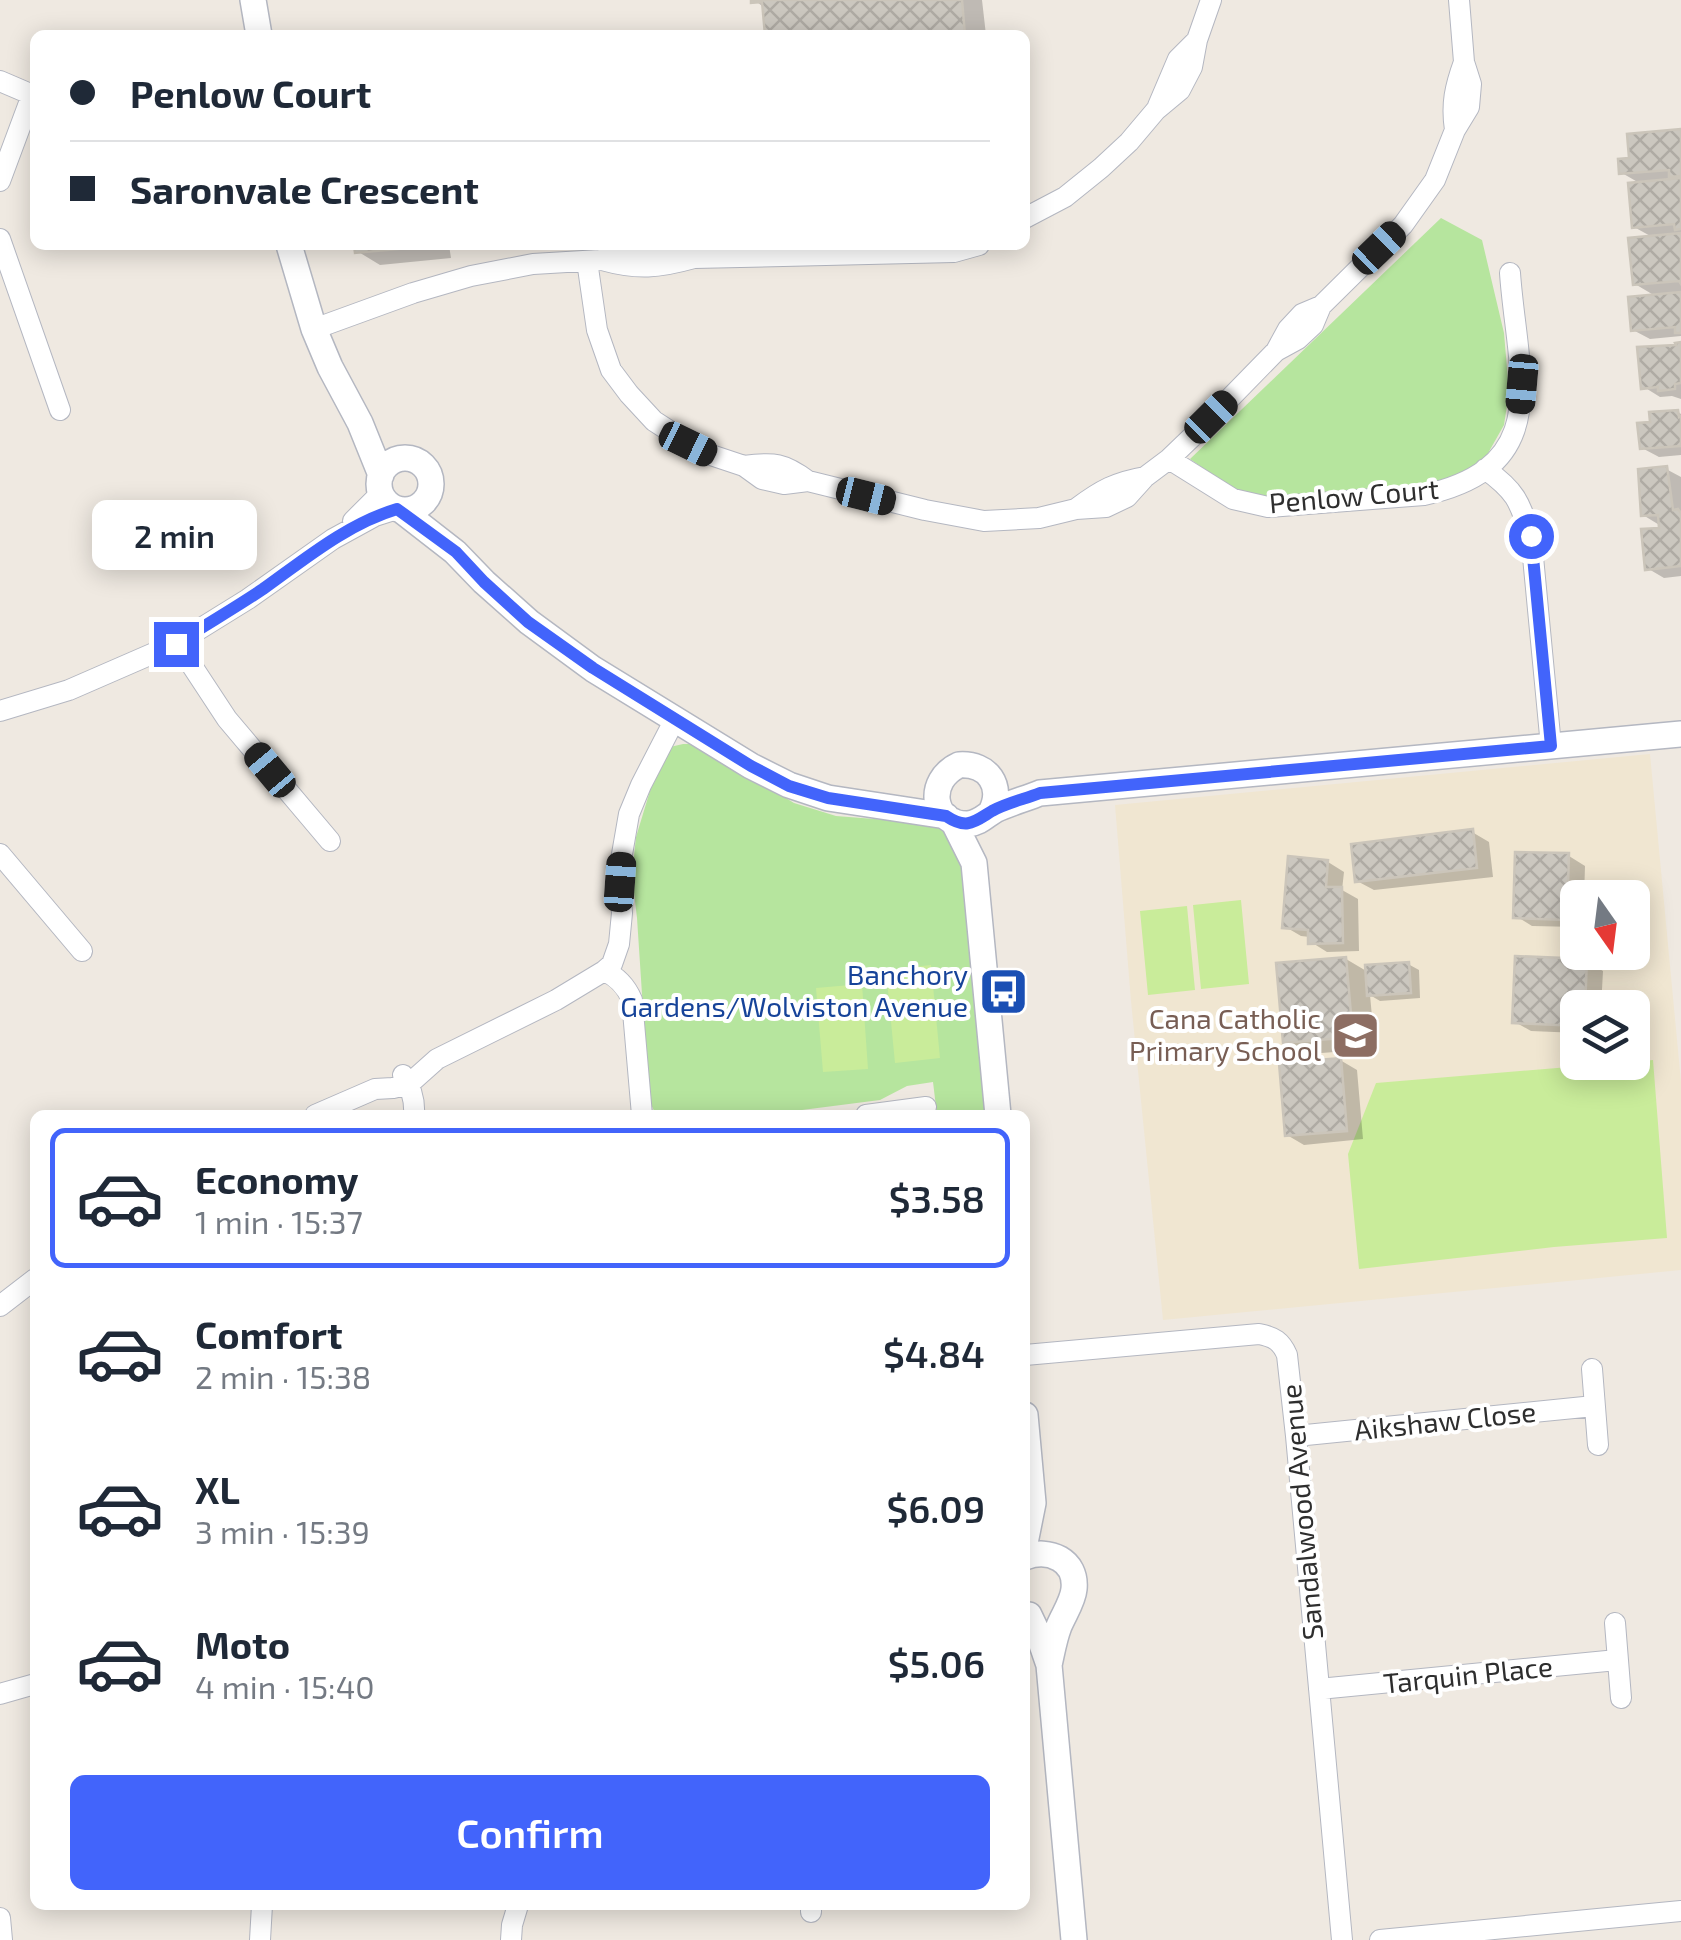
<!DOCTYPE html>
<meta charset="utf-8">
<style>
body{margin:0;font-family:"Exo 2",sans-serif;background:#f6f6f7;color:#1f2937;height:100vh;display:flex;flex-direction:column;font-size:38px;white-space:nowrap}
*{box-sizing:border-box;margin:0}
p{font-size:32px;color:#747a83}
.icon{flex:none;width:55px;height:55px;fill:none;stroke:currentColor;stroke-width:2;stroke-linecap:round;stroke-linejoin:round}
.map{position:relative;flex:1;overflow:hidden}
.panel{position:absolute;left:30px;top:1110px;width:1000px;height:800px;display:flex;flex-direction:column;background:#fff;border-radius:15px;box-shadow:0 5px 25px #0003}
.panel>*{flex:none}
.banner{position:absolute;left:30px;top:30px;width:1000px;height:220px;border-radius:15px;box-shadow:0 5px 25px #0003;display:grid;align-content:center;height:220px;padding:0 40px;background:#fff}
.needle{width:65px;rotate:166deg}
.controls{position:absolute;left:1560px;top:880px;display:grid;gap:20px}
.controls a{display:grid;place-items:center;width:90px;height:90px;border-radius:15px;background:#fff;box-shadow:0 5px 25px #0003;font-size:50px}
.end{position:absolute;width:45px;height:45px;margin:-22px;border:12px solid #4264fb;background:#fff;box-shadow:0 0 0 5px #fff}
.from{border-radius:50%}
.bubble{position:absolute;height:70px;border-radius:15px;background:#fff;box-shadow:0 5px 25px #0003;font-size:32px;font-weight:600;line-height:70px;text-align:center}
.car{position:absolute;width:30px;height:60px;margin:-30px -15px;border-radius:12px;box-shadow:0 0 8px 2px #0007;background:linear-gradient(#222 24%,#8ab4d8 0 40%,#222 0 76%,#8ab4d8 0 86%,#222 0)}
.banner b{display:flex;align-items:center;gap:35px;height:95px;font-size:38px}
.banner b+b{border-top:2px solid #e0e1e3}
.banner i{width:25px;height:25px;background:#1f2937}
ul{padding:18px 0 0;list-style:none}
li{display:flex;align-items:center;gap:30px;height:140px;margin:0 20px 15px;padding:0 20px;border:5px solid transparent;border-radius:15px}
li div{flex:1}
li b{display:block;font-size:38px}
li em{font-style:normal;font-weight:600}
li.active{border-color:#4264fb}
li>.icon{width:90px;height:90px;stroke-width:1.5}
.button{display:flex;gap:20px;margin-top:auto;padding:20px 40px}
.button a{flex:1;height:115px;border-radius:15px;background:#4264fb;color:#fff;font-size:40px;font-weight:600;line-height:115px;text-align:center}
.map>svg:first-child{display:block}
</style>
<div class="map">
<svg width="1681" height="1940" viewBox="0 0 1681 1940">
<defs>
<pattern id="building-cross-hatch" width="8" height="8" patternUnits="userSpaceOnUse" patternTransform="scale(2.5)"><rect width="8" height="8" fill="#cbc7bf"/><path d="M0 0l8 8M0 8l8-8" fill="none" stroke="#afaba4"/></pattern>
</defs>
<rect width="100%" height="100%" fill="#efe9e1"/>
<!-- education -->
<path fill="#f0e6d1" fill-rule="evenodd" d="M1650 754 1681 1082V1270L1163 1320 1131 1001 1115 805ZM1578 898H1632V952H1578ZM1578 1008H1632V1062H1578Z"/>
<!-- park -->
<path fill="#b6e59e" d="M1441 218 1482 240 1504 333 1509 392 1504 425 1487 455 1463 476 1427 485 1266 499 1233 489 1190 459Z
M683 744H697L794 803 836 816 939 824 966 865 988 1115H937L933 1082 907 1086 880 1100 763 1115H656L649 1100 637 918 632 875 636 837 656 771 670 747Z"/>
<!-- pitch -->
<path fill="#c9ec9a" d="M1241 900 1249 984 1201 989 1193 905Z
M1187 906 1195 990 1148 995 1140 911Z
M931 965 940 1058 895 1063 886 970Z
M862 984 868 1069 823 1072 816 988Z
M1653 1060 1667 1238 1554 1247 1359 1269 1348 1154 1376 1083Z"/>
<!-- shadow -->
<path fill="#0003" d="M754 0H982L986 35H768L765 8Z
M1681 131V336L1650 339 1633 330 1657 297 1635 284 1654 238 1634 227 1641 184 1622 173 1632 160Z
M357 245H449L451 258 380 265 357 251Z
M1681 345V399L1672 396 1660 397 1644 387Z
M1678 412 1681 414V455L1659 457 1642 448Z
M1666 469 1681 477V576L1664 578 1647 568 1661 526 1643 515Z
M1472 832 1489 842 1493 877 1374 890 1357 881Z
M1569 856 1585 866 1584 898H1578V927L1532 926 1516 916Z
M1328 862 1344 872 1342 890 1358 899 1359 951 1327 952 1311 942 1310 937 1301 936 1284 926Z
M1346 959 1368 972 1408 964 1419 970 1420 998 1380 1001 1370 995 1375 1049 1308 1054 1285 1041Z
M1586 961 1603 971 1601 1008H1578V1033L1531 1031 1515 1022Z
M1340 1060 1357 1070 1363 1139 1304 1145 1287 1135Z"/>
<!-- building -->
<path fill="url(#building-cross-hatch)" stroke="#cbc5ba" stroke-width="2.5" d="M751 0H962L965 35H765L762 2 751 3Z
M1681 129V176L1669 177V170L1619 174 1618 159 1629 158 1627 134Z
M1681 178V229L1675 230 1674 224 1632 228 1628 183Z
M1681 233V284L1679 281 1633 285 1628 238Z
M354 245H429V246L355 253Z
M1681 292V333H1675V327L1631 331 1628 297Z
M1681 342V383L1675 384V389L1658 391V387L1641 389 1637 347 1676 345 1675 343Z
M1678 410 1679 417 1681 416V446L1640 449 1637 423 1650 422 1649 412Z
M1667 466 1673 510 1678 509 1681 513V566L1645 570 1641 529 1659 528 1658 515 1641 516 1638 469Z
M1473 829 1477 868 1355 882 1351 844Z
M1515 852 1569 853 1567 920 1513 918Z
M1288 856 1328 860 1326 887H1342L1343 943 1308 944V930L1282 928Z
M1515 956 1587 959 1585 1008H1578V1026L1512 1023Z
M1346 957 1353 1037 1283 1043 1276 963Z
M1409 962 1411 993 1367 996 1365 965Z
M1341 1058 1347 1131 1285 1136 1279 1063Z"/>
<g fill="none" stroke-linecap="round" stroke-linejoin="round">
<defs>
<path id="minor" d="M0 81 35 96
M1158 106 1178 59 1197 40
M1455 130C1451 104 1455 87 1464 62
M0 181 32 95
M1025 218 1065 197 1101 168 1129 142 1156 110 1180 90 1192 67 1197 40 1211 0
M0 239 60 410
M602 260C638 270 658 268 694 258L954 252 979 245
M587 261 597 330 611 370 629 394 654 421 688 443 711 455 744 466 762 479 784 484 808 481 925 510 984 521 1039 518 1076 509 1106 507 1127 497 1145 477 1169 459 1194 435 1276 351 1288 329 1302 314 1321 306
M314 329 413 293 471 276 533 264 600 260 627 252 662 251 694 258
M1276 351 1298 339 1313 325 1321 306 1403 225 1435 180 1455 130 1469 107 1471 84 1464 62 1459 0
M1169 459 1233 499 1268 507 1424 495C1556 466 1517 374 1510 273
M744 466C774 462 784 463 808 481
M1485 469C1516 491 1519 501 1531 536L1551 746
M1077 508C1101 490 1116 482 1145 477
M353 521 381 493
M177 643 227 719 330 841
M0 711 69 690 177 643 248 599 333 539 375 516 397 509
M0 854 82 951
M604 971C618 977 626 986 632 1000L642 1115
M403 1075C411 1087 415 1101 414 1115
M315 1115 375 1089 393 1088 409 1084 437 1059 556 1000 604 971 612 964 619 944 622 913 620 882 621 860 629 814 641 785 675 719
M866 1115 926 1107
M0 1306 35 1279
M1025 1355 1259 1334C1274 1337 1281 1341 1287 1355L1296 1436 1342 1940
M1592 1369 1598 1445
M1296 1436 1594 1406
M1615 1623 1621 1698
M1319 1689 1617 1660
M0 1694 35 1684
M811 1912V1905
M0 1918 2 1940
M260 1940 262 1905
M511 1940 512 1925 518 1905
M1380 1940 1681 1911"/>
<path id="tertiary" d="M253 0 259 35
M289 245 314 329 330 367 360 423 381 475
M379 484a26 26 0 1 1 52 0a26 26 0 1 1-52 0Z
M401 510 455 552 484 582 529 622 593 669 751 766 789 785 828 798 946 816
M991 812C1004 786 988 763 959 765 926 780 931 825 968 824 980 823 986 815 995 810 1010 803 1025 799 1040 793L1681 734
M953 821 974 863 998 1115
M1025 1415 1033 1503 1025 1543
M1025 1557C1049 1548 1077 1560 1074 1589 1073 1601 1064 1614 1059 1626 1054 1639 1052 1652 1049 1665
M1029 1615 1039 1636 1049 1665 1074 1940"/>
</defs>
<!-- minor casing -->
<use href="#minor" stroke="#b4b7c1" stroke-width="22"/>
<!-- tertiary casing -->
<use href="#tertiary" stroke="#b4b7c1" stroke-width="28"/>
<!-- minor -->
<use href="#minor" stroke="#fff" stroke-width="20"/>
<!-- tertiary -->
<use href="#tertiary" stroke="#fff" stroke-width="25"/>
</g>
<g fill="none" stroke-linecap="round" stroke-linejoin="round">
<!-- route -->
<path stroke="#4264fb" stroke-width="12" d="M176 644C205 625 235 608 263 589 305 559 347 524 397 509L456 552 484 582 528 622 593 668 751 766 789 786 828 798 946 816C967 830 974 822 992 811 1006 803 1025 799 1040 793L1551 746 1531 536"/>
</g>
<!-- icons -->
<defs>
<symbol id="bus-square" viewBox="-11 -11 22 22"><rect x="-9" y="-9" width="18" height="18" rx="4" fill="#1a4fb4" stroke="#fff"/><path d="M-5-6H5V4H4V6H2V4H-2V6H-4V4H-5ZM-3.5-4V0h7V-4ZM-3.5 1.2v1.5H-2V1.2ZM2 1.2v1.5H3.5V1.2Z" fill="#fff"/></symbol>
<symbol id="school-square" viewBox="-11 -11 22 22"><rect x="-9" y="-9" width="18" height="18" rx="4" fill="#8d6e63" stroke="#fff"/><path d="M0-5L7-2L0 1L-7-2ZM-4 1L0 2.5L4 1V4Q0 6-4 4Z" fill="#fff"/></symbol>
</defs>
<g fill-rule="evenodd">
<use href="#bus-square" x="976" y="964" width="55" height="55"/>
<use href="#school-square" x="1328" y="1008" width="55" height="55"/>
</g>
<g text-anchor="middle" stroke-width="8" stroke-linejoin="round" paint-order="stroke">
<!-- street labels -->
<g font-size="28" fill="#2e2e2e" stroke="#fff">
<text transform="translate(1354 496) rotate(-5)" y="10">Penlow Court</text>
<text transform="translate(1445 1421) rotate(-6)" y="10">Aikshaw Close</text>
<text transform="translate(1302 1512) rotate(-95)" y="10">Sandalwood Avenue</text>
<text transform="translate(1468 1675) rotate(-6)" y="10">Tarquin Place</text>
</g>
<!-- transit labels -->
<g font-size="28" fill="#164399" stroke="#fff" text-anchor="end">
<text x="968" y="985">Banchory<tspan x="968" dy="32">Gardens/Wolviston Avenue</tspan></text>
</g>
<!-- education labels -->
<g font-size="28" fill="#785e54" stroke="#fff" text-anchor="end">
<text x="1321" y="1029">Cana Catholic<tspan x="1321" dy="32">Primary School</tspan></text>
</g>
</g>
</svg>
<div class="controls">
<a><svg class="needle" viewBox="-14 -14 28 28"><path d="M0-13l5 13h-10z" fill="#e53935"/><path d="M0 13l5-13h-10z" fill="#747a83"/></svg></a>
<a><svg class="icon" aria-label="layers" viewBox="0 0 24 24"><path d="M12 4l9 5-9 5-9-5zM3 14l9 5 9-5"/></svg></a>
</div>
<i class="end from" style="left:1531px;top:536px"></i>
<i class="end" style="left:176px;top:644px"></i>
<div class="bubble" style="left:92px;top:500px;width:165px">2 min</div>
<i class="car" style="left:1379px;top:248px;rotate:46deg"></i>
<i class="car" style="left:1522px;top:384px;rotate:185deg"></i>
<i class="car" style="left:1211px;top:417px;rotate:45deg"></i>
<i class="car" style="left:688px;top:444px;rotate:116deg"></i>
<i class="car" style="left:866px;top:496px;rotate:104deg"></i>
<i class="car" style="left:270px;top:770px;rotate:320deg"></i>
<i class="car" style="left:620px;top:882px;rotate:4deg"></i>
<div class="banner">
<b><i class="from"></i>Penlow Court</b>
<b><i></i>Saronvale Crescent</b>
</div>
<section class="panel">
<ul>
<li class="active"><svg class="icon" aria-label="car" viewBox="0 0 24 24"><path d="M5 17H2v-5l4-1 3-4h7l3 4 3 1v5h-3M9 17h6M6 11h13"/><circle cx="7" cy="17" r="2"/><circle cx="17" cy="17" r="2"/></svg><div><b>Economy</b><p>1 min · 15:37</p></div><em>$3.58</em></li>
<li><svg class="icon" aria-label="car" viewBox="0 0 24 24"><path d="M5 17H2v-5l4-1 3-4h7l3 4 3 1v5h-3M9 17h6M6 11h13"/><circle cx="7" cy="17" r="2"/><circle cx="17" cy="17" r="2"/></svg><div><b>Comfort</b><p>2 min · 15:38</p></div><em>$4.84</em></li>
<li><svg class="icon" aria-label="car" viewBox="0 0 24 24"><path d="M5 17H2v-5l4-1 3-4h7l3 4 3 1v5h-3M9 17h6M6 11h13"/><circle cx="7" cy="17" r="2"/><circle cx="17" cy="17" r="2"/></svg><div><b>XL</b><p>3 min · 15:39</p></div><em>$6.09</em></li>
<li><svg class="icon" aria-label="car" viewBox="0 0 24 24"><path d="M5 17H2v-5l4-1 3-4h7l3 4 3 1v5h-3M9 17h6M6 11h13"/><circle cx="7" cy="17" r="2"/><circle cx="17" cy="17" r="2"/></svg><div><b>Moto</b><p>4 min · 15:40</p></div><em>$5.06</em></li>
</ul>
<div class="button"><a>Confirm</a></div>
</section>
</div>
